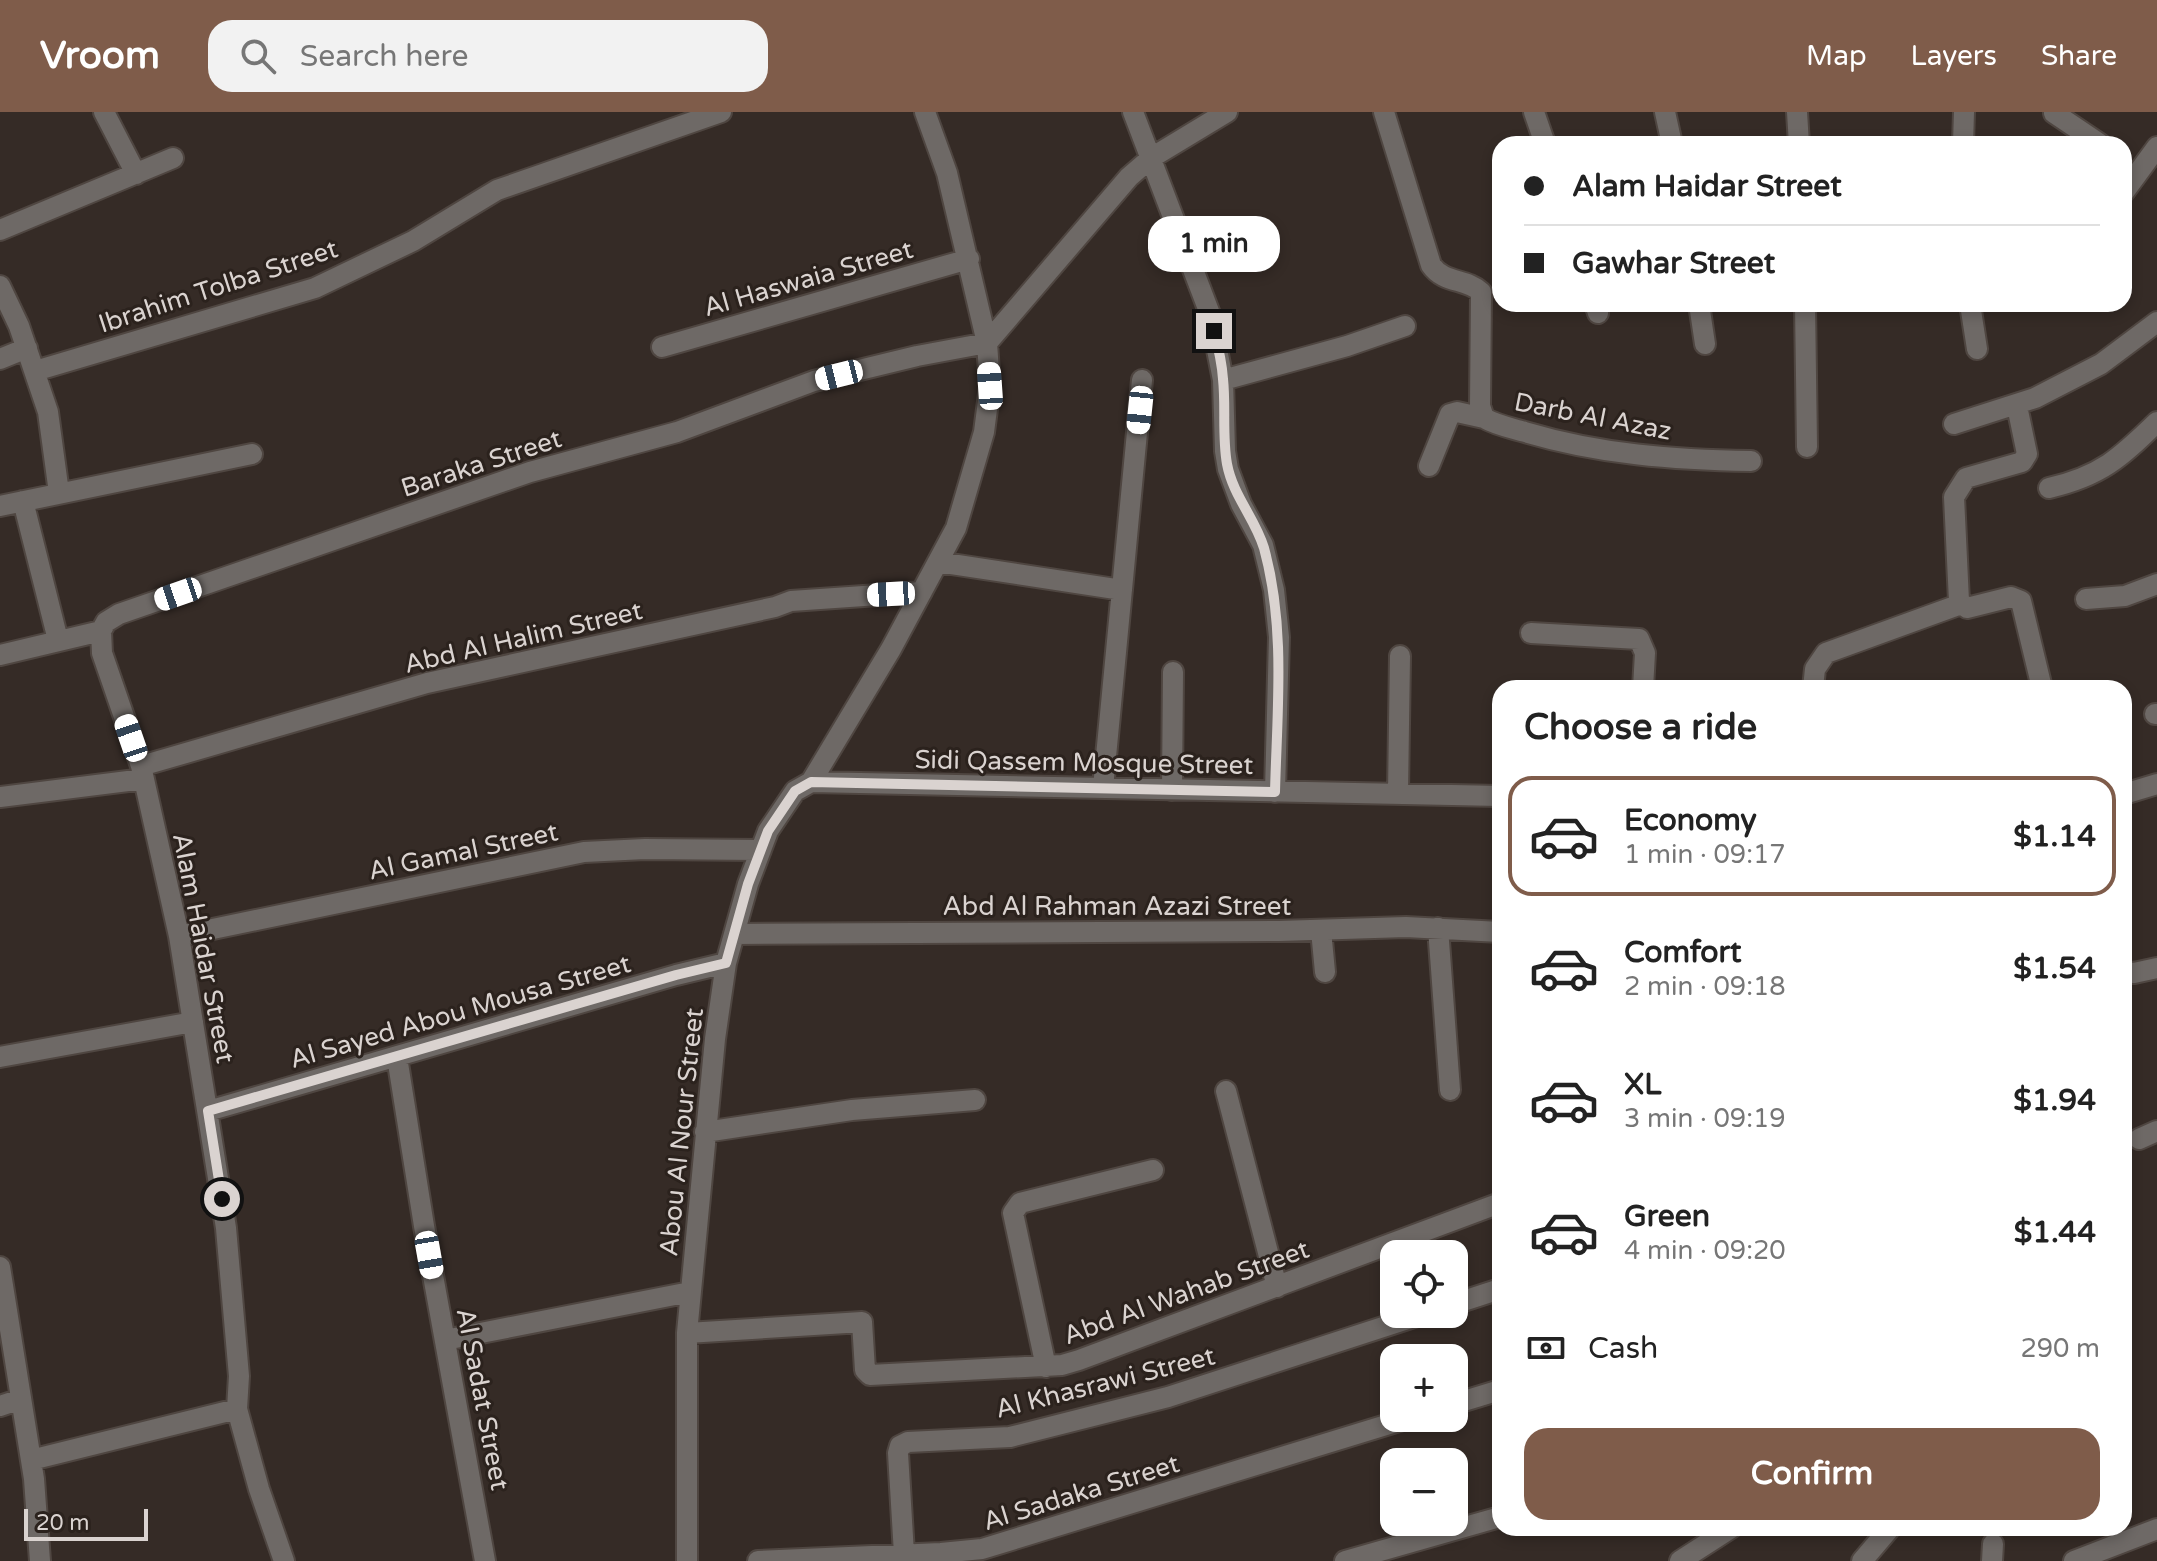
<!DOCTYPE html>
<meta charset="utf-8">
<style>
body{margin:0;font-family:"Varela Round",sans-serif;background:#f2f2f2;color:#222;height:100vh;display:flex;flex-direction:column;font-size:30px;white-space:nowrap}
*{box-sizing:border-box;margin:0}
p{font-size:26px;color:#767676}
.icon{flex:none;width:44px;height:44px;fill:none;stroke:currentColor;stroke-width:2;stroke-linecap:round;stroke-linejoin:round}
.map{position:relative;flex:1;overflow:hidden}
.panel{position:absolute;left:1492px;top:568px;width:640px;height:856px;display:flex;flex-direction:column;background:#fff;border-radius:24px;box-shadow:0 4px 12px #0003}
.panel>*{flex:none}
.guide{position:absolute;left:1492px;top:24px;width:640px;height:176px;border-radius:24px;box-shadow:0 4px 12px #0003;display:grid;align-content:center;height:176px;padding:0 32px;background:#fff}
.controls{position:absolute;left:1380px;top:1128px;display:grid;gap:16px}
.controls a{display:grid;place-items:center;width:88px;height:88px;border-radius:16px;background:#fff;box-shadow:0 4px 12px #0003;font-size:40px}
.scale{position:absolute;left:24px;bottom:20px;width:124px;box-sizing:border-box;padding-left:8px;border:4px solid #dad3d0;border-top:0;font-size:22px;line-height:28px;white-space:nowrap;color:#dad3d0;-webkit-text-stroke:6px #2b221d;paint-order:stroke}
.end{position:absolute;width:36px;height:36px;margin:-18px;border:10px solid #dad3d0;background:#111;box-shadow:0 0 0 4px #111}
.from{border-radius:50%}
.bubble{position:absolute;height:56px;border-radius:24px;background:#fff;box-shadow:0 4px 12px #0003;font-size:26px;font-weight:700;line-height:56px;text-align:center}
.car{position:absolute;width:24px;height:48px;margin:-24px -12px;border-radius:10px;box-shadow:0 0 6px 2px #0007;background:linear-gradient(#fff 24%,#345 0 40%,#fff 0 76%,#345 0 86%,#fff 0)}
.guide b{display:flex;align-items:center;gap:28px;height:76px;font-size:30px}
.guide b+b{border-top:2px solid #e0e0e0}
.guide i{width:20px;height:20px;background:#222}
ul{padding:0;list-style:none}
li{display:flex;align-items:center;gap:24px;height:120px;margin:0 16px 12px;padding:0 16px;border:4px solid transparent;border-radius:24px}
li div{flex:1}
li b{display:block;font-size:30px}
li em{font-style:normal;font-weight:700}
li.current{border-color:#7f5c4a}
li>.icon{width:72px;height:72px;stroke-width:1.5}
h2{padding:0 32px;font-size:36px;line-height:96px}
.pay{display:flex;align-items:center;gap:20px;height:88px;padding:0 32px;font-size:30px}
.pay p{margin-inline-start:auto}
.button{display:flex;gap:16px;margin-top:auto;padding:16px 32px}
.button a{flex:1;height:92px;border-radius:24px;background:#7f5c4a;color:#fff;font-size:32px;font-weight:700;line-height:92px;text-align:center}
header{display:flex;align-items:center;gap:48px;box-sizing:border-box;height:112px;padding:0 40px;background:#7f5c4a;color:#fff}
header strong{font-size:38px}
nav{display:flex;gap:44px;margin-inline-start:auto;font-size:28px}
.search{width:560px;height:72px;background:#f2f2f2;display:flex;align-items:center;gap:20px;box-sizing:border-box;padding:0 28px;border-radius:24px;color:#767676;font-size:30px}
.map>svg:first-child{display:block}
</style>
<header>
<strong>Vroom</strong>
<div class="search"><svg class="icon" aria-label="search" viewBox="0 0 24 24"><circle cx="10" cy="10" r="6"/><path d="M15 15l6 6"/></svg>Search here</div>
<nav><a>Map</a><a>Layers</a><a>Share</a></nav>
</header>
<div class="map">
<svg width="2157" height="1449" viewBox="0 0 2157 1449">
<rect width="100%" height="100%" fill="#352b26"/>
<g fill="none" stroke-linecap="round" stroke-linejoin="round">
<defs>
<path id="minor" d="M104 0 136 62
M1133 0 1210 202 1223 268 1225 339 1228 357 1241 392 1263 433 1274 478 1279 525 1275 680
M1384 0 1431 153C1444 172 1466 166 1481 180L1480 294 1484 306C1496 313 1511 316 1525 320 1599 342 1674 348 1751 349
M1534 0 1545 32
M1665 0 1672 32
M1797 0 1799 32
M2054 1 2100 32
M1963 32 1964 0
M2124 80 2157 35
M0 118 173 46
M0 174 19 214 48 300 59 381
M1595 192 1598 201
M1699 192 1705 232
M1805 192 1807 335
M1970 192 1977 237
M987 231 1129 65 1151 46 1227 0
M662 235 969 147
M0 247 27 236
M35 259 315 176 413 129 497 78 721 0
M1223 268 1347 234 1405 214
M2017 294 2027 342 2022 350 1966 366 1954 385 1959 489 1967 496 2011 485 2021 489 2042 576
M1954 312 2035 286 2101 252 2157 210
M1429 354 1450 302 1457 300 1484 306
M2049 376C2101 364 2120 346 2157 310
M23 389 58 528
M0 394 252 342
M938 450 1122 478
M2086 487 2125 484 2157 472
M101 519 102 541 141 654 179 824 226 1116 239 1264 237 1297 259 1377 284 1449
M1531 521 1639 527 1645 541 1643 576
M0 543 101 519 106 510 119 502 530 360 677 320 814 269 917 244 987 231
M1813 576 1815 557 1826 541 1961 492
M2155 602H2157
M141 654 427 571 775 495 791 489 922 480
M811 670 1500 684
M1103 676 1142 268
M1172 678 1173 560
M1398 681 1400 544
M2124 682 2157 672
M0 685 144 667
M1438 816 1450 978
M1321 818 1325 860
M734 822 1279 819 1406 815 1500 820
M179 824 584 740 645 737 761 738
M2124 860 2134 861 2157 856
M0 945 193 910
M397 945 424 1114 485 1449
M1226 979 1277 1175
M208 999 676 863 726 851
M705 1020 852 998 975 988
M2139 1027 2157 1019
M0 1155 34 1367 40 1449
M1454 1192 1500 1177
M687 1221 862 1210 865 1258 870 1263 1062 1253 1079 1248 1500 1091
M445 1228 690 1180
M1046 1255 1013 1101 1020 1091 1153 1058
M1454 1292 1500 1278
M0 1294 21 1287
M31 1348 237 1297
M904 1442 898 1341 900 1334 908 1330 1010 1325 1168 1285 1423 1202
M687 1449V1221L715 927 726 851 748 772 768 719 795 679 811 670 891 537 956 416 984 320 990 274 987 231 947 61 925 0
M758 1449 941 1441 982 1437 1409 1306
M1345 1449 1500 1405
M1680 1449 1731 1416
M1862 1449 1890 1416
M1992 1449 1993 1432
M2074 1449 2157 1417"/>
</defs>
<!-- minor casing -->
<use href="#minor" stroke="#4f4641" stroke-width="24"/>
<!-- minor -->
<use href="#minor" stroke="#6e6966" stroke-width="20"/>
</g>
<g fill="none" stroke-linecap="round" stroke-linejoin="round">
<!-- route -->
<path stroke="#dad3d0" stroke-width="10" d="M222 1087 208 999 676 863 726 851 748 772 768 719 795 679 811 670 1275 680C1277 599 1286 516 1264 436 1255 406 1233 384 1227 352 1222 324 1226 295 1223 267 1222 251 1218 234 1214 219"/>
</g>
<g text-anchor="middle" stroke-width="6" stroke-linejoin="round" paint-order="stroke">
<!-- street labels -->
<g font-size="26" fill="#dad3d0" stroke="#2b221d">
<text transform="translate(808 166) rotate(-16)" y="9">Al Haswaia Street</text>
<text transform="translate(218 174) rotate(-18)" y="9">Ibrahim Tolba Street</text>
<text transform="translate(1593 304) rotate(11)" y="9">Darb Al Azaz</text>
<text transform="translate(481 351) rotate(-18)" y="9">Baraka Street</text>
<text transform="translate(523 525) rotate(-13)" y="9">Abd Al Halim Street</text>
<text transform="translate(1084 650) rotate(1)" y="9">Sidi Qassem Mosque Street</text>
<text transform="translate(463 739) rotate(-12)" y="9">Al Gamal Street</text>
<text x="1117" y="803">Abd Al Rahman Azazi Street</text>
<text transform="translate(204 836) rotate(79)" y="9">Alam Haidar Street</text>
<text transform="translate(460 899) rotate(-16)" y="9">Al Sayed Abou Mousa Street</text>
<text transform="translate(681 1020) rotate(-84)" y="9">Abou Al Nour Street</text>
<text transform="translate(1186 1180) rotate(-20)" y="9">Abd Al Wahab Street</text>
<text transform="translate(1105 1270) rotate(-14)" y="9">Al Khasrawi Street</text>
<text transform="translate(483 1287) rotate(79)" y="9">Al Sadat Street</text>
<text transform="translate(1081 1380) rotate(-17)" y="9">Al Sadaka Street</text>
</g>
</g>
</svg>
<div class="controls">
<a><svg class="icon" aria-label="locate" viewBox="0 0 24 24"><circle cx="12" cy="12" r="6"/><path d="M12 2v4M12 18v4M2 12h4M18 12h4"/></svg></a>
<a>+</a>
<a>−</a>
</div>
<div class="scale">20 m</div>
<i class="end from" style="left:222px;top:1087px"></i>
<i class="end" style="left:1214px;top:219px"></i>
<div class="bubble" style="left:1148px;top:104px;width:132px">1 min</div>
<i class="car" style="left:839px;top:263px;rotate:256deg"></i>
<i class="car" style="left:990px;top:274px;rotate:356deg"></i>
<i class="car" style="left:1140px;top:298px;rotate:186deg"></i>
<i class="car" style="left:178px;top:482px;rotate:251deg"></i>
<i class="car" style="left:891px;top:482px;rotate:267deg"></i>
<i class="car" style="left:131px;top:626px;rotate:341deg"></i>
<i class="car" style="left:429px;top:1143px;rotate:170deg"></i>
<div class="guide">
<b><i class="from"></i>Alam Haidar Street</b>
<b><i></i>Gawhar Street</b>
</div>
<section class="panel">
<h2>Choose a ride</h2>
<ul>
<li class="current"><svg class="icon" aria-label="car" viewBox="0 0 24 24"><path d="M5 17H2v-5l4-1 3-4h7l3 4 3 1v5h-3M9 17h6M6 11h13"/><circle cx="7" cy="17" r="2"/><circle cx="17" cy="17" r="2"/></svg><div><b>Economy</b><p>1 min · 09:17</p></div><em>$1.14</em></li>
<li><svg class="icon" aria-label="car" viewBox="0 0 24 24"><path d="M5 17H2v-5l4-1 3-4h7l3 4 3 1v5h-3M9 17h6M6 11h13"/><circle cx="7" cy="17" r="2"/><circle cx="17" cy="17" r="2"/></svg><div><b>Comfort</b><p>2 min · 09:18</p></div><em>$1.54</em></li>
<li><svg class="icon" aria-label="car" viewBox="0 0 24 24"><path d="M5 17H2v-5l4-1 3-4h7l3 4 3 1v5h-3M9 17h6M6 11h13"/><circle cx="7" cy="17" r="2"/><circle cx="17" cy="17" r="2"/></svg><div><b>XL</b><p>3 min · 09:19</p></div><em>$1.94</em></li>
<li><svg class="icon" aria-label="car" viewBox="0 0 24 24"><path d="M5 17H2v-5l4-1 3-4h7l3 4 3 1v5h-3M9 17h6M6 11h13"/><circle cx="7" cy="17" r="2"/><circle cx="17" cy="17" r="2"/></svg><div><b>Green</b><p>4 min · 09:20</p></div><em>$1.44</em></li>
</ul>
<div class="pay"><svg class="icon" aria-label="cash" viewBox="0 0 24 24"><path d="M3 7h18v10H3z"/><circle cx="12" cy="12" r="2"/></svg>Cash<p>290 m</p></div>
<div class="button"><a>Confirm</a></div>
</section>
</div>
